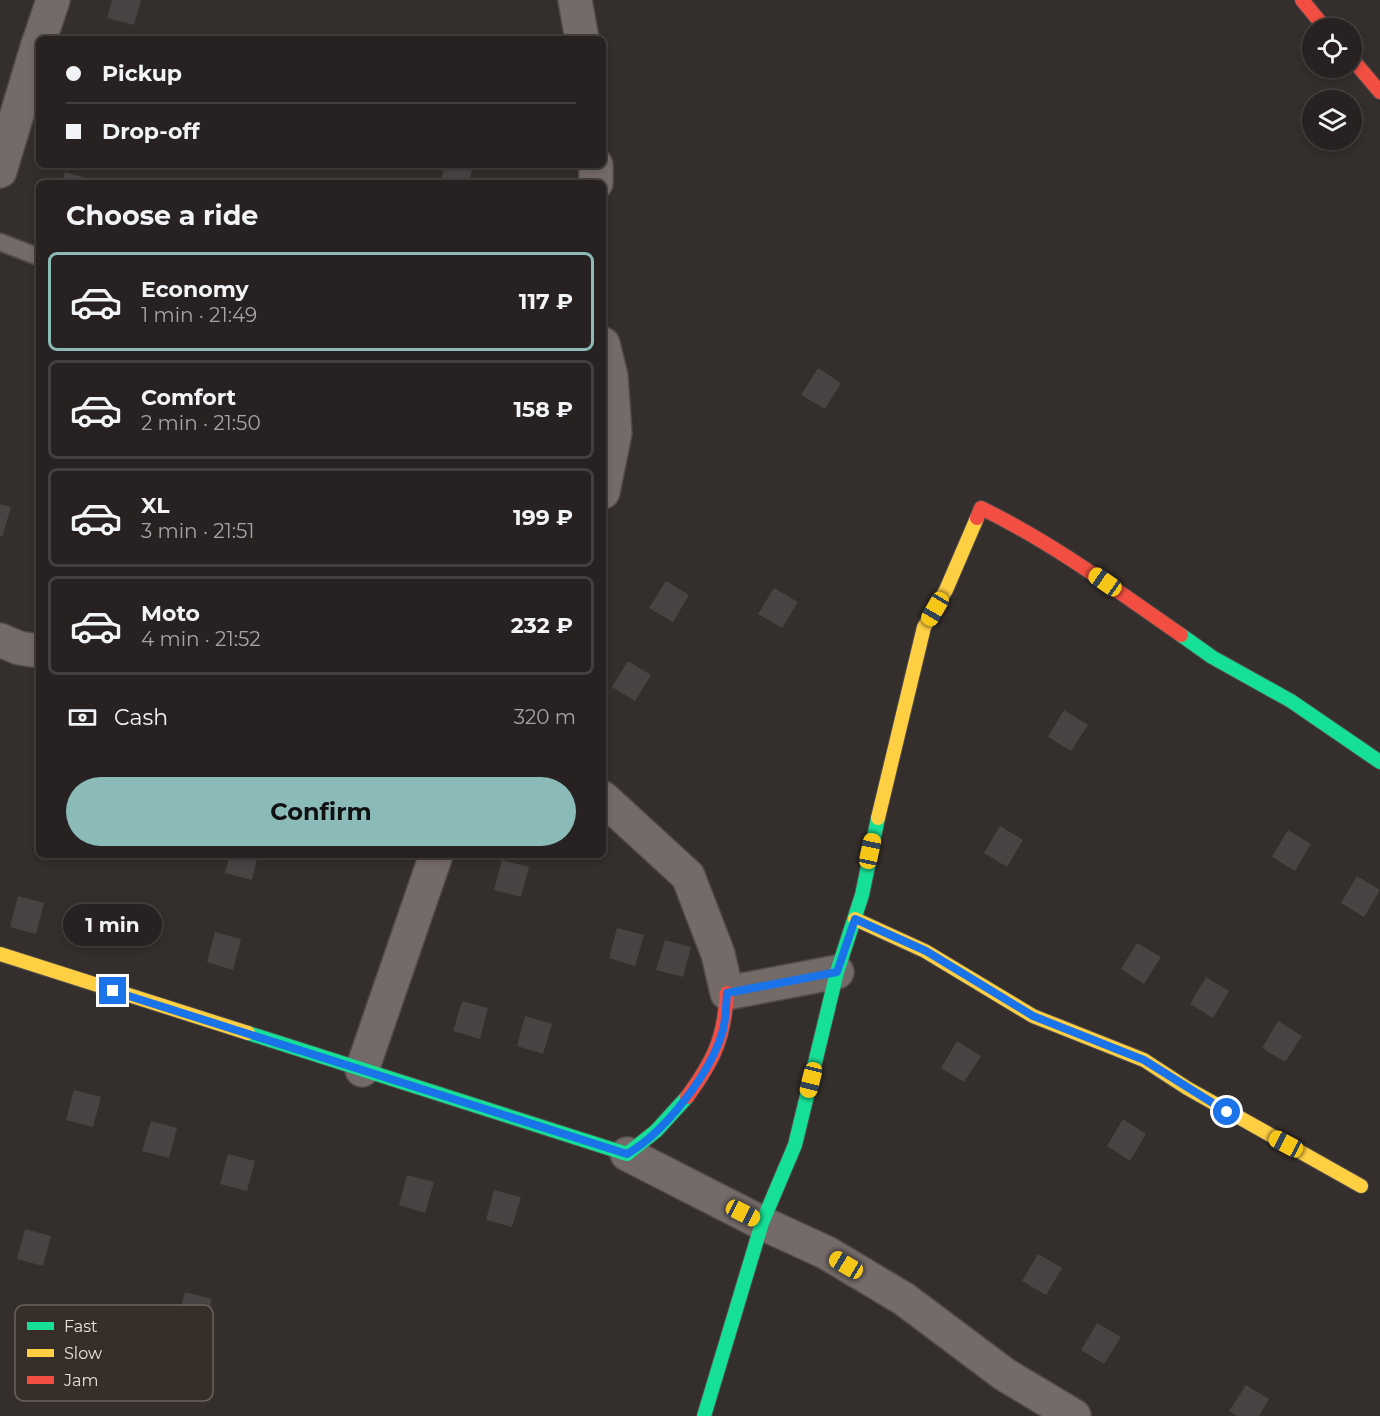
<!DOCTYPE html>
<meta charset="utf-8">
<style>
body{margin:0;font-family:Montserrat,sans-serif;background:#332f2e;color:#f1f3f6;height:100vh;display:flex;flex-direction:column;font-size:22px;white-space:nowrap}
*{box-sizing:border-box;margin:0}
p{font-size:20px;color:#a4a4a5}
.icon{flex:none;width:33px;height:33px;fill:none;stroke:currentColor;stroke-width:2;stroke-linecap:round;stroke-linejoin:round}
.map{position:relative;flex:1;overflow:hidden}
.details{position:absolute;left:36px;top:180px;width:570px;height:678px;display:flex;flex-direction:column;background:#272221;border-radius:9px;box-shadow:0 3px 9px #0003,0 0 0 2px #433f3f}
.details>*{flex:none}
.banner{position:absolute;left:36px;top:36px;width:570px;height:132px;border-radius:9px;box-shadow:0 3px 9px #0003,0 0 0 2px #433f3f;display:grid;align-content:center;height:132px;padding:0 30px;background:#272221}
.fabs{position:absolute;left:1302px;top:18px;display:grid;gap:12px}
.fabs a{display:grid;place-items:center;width:60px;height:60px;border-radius:50%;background:#272221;box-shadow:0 3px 9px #0003,0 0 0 2px #433f3f;font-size:30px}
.end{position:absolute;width:27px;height:27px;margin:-14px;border:8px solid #1a73e8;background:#fff;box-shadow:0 0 0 3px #fff}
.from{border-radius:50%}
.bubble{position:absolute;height:42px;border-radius:21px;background:#272221;box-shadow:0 3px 9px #0003,0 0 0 2px #433f3f;font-size:20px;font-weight:700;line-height:42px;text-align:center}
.car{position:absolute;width:18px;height:36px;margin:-18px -9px;border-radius:8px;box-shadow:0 0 4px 2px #0007;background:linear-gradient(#f5c518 24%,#345 0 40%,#f5c518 0 76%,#345 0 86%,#f5c518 0)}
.banner b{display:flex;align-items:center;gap:21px;height:57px;font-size:22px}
.banner b+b{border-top:2px solid #433f3f}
.banner i{width:15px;height:15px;background:#f1f3f6}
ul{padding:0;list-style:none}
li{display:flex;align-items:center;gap:18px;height:99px;margin:0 12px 9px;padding:0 18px;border:3px solid #433f3f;border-radius:9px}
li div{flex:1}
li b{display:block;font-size:22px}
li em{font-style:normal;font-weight:700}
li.on{border-color:#8bbbb9}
li>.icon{width:54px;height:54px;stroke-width:1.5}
h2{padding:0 30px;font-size:27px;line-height:72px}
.pay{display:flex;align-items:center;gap:15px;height:66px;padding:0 30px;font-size:22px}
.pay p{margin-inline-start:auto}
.primary-button{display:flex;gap:12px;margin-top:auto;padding:12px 30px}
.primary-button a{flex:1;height:69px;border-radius:36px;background:#8bbbb9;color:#111;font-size:24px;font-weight:700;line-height:69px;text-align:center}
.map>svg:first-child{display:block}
</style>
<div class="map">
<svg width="1380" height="1416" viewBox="0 0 1380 1416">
<rect width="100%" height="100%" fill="#342e2c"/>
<!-- building -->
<path fill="#484443" d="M112 0H141L134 25 107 18Z
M445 165H473L469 183H440Z
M65 172 99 182V183H62Z
M818 368 841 383 825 409 801 395Z
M0 504 11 507 2 537 0 536Z
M666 581 689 595 673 622 649 608Z
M774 588 798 602 782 628 758 614Z
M628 661 651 675 635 701 612 687Z
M1064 710 1088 725 1071 751 1048 737Z
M1000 826 1023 840 1007 867 984 853Z
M1288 830 1311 844 1295 871 1272 857Z
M230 855H258L252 880 225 873Z
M502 860 529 867 521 897 494 890Z
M1357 876 1380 890 1364 917 1341 903Z
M18 896 44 903 36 934 10 927Z
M617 928 644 935 635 966 609 958Z
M215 932 241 939 233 970 207 962Z
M665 940 691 947 683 977 656 970Z
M1137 943 1161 957 1144 984 1121 969Z
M1206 977 1229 991 1213 1018 1190 1004Z
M462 1001 488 1008 480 1039 453 1031Z
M525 1016 552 1024 543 1054 517 1046Z
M1278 1021 1302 1036 1285 1062 1262 1048Z
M957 1041 981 1056 964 1082 941 1068Z
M74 1090 101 1097 93 1127 66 1120Z
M1123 1119 1146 1134 1130 1161 1107 1146Z
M151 1121 177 1128 169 1158 142 1151Z
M228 1154 255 1161 247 1191 220 1184Z
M407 1175 434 1182 425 1213 399 1205Z
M494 1190 521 1197 512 1227 486 1220Z
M25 1229 51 1236 43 1266 17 1259Z
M1038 1254 1062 1268 1046 1295 1022 1281Z
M185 1292 212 1299 204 1329 177 1322Z
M1097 1323 1121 1337 1104 1364 1081 1350Z
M1246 1385 1269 1399 1259 1416H1237L1229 1411Z"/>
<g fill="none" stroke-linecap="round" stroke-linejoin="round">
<defs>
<path id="lane" d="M0 242 39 257"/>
<path id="street" d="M575 0 582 39
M40 39 53 0
M0 171 39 41
M596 183V165
M603 344 611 376 615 433 603 492
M0 640 19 648 39 651
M603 798 688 876 718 954 727 993 837 972
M362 1070 436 855
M627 1154 762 1223 827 1253 904 1299 1004 1374 1074 1416"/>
<path id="fast" d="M1181 635 1212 657 1291 701 1380 762
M248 1033 627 1154 656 1131 687 1097
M704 1416 762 1223 795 1145 837 972 862 895 878 818"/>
<path id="slow" d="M878 818 924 627 946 590 977 518
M855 919 925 951 1033 1016 1144 1060 1187 1088 1361 1186
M0 954 248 1033"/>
<path id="jam" d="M1302 0 1325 28
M1352 59 1380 92
M977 518 981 508C1053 543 1116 590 1181 635
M687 1097C714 1060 724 1039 727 993"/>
</defs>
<!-- lane casing -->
<use href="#lane" stroke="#504b49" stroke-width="20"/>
<!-- street casing -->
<use href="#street" stroke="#504b49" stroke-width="36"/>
<!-- fast casing -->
<use href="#fast" stroke="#504b49" stroke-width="16"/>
<!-- slow casing -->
<use href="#slow" stroke="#504b49" stroke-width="16"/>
<!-- jam casing -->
<use href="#jam" stroke="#504b49" stroke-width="16"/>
<!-- lane -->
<use href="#lane" stroke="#746a68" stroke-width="16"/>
<!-- street -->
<use href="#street" stroke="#746a68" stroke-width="33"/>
<!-- fast -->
<use href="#fast" stroke="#16e098" stroke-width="14"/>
<!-- slow -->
<use href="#slow" stroke="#ffcf43" stroke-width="14"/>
<!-- jam -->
<use href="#jam" stroke="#f24e42" stroke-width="14"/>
</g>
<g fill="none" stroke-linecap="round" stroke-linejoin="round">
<!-- route -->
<path stroke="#1a73e8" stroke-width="8" d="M113 991 627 1154C665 1132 711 1073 723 1030 726 1018 726 1005 727 993L837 972 855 919 926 951 1033 1016 1144 1060 1227 1112"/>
</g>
<!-- legend -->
<rect x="15" y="1305" width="198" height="96" rx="9" fill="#372d29" stroke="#6c635f" stroke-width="1.5"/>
<rect x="27" y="1322" width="27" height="8" fill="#16e098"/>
<rect x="27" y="1349" width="27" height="8" fill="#ffcf43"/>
<rect x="27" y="1376" width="27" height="8" fill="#f24e42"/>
<g font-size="16" fill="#e7e1de">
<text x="64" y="1332">Fast</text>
<text x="64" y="1359">Slow</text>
<text x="64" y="1386">Jam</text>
</g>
</svg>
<div class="fabs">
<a><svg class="icon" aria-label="locate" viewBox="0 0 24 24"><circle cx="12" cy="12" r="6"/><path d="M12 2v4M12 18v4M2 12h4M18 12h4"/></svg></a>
<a><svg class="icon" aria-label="layers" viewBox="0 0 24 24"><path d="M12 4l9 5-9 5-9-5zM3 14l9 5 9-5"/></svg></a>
</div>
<i class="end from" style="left:1227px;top:1112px"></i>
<i class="end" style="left:113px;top:991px"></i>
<div class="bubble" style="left:63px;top:904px;width:99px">1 min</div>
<i class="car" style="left:1105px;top:582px;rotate:305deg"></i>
<i class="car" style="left:935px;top:609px;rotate:210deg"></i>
<i class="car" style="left:870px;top:851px;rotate:12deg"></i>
<i class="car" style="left:811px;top:1080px;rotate:194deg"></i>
<i class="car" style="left:1286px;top:1144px;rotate:298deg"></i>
<i class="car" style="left:743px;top:1213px;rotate:117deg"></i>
<i class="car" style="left:846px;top:1265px;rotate:301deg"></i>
<div class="banner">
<b><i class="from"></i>Pickup</b>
<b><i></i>Drop-off</b>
</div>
<section class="details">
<h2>Choose a ride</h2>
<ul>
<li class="on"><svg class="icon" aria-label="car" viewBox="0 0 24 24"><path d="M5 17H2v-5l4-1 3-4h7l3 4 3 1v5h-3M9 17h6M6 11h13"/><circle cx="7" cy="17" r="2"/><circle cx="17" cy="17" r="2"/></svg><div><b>Economy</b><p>1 min · 21:49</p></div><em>117 ₽</em></li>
<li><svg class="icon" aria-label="car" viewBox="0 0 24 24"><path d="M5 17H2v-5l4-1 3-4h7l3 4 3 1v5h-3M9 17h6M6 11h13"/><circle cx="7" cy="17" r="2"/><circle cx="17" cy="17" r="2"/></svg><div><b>Comfort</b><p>2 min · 21:50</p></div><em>158 ₽</em></li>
<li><svg class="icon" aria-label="car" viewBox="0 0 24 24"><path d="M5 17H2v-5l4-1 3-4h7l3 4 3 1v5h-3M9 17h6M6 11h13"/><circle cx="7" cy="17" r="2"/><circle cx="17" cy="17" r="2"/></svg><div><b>XL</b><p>3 min · 21:51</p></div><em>199 ₽</em></li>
<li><svg class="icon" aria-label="car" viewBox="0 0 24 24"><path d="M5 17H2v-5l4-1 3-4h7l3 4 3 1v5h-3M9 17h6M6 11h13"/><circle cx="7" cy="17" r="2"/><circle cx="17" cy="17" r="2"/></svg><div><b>Moto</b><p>4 min · 21:52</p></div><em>232 ₽</em></li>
</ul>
<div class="pay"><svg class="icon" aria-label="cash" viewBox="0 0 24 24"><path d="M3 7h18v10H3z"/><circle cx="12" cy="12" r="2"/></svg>Cash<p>320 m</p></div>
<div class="primary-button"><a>Confirm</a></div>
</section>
</div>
